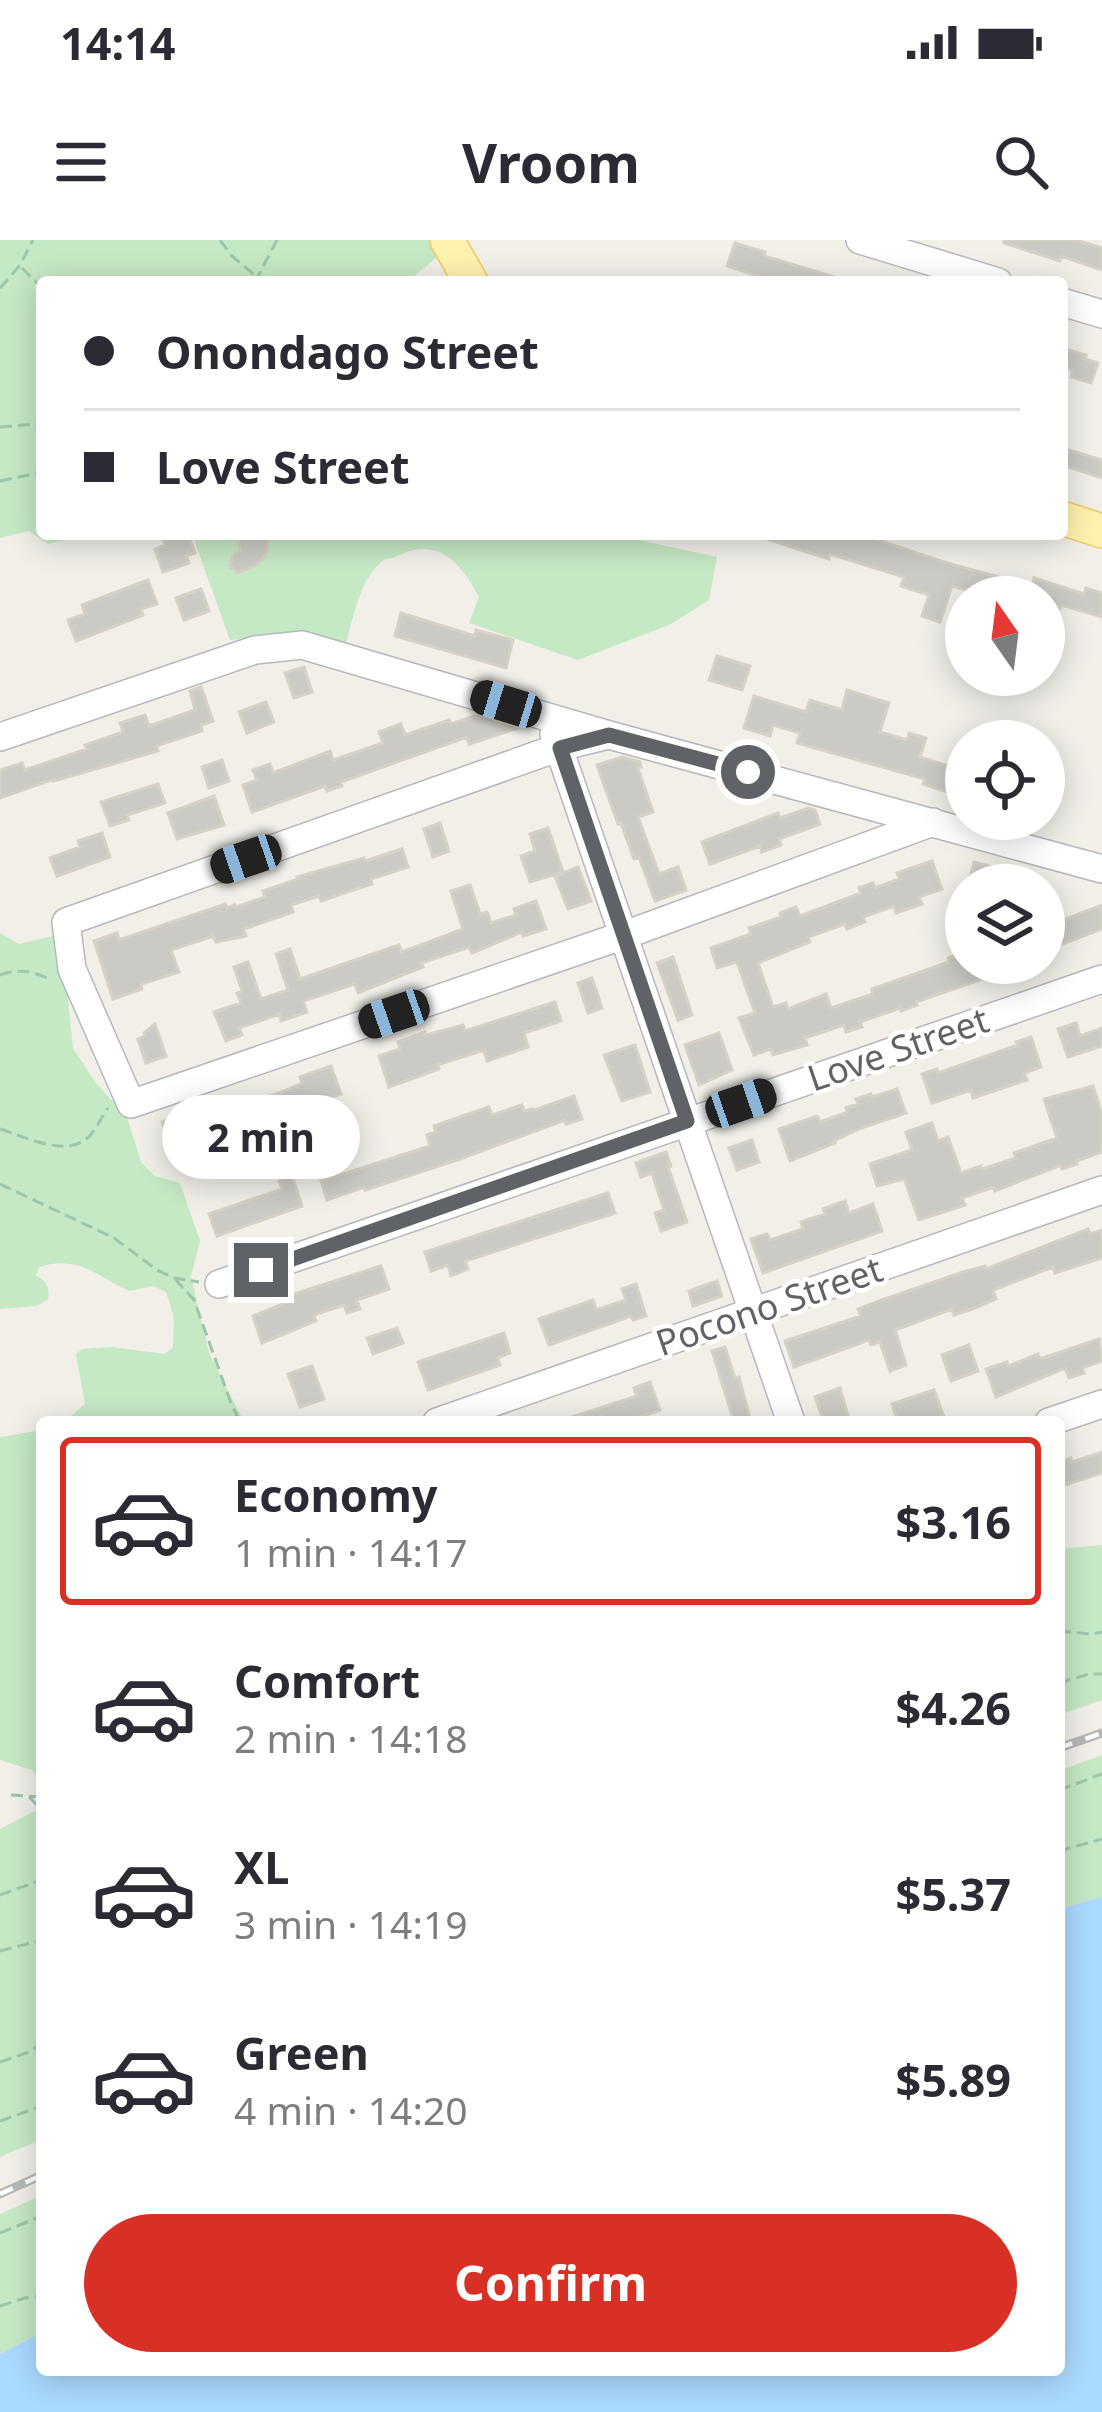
<!DOCTYPE html>
<meta charset="utf-8">
<style>
body{margin:0;font-family:"Noto Sans",sans-serif;background:#f2f2f3;color:#2b2b33;height:100vh;display:flex;flex-direction:column;font-size:45px;white-space:nowrap}
*{box-sizing:border-box;margin:0}
p{font-size:39px;color:#7c7c81}
.icon{flex:none;width:66px;height:66px;fill:none;stroke:currentColor;stroke-width:2;stroke-linecap:round;stroke-linejoin:round}
.map{position:relative;flex:1;overflow:hidden}
.details{position:absolute;left:36px;top:1176px;width:1029px;height:960px;display:flex;flex-direction:column;background:#fff;border-radius:12px;box-shadow:0 6px 30px #0003}
.details>*{flex:none}
.guide{position:absolute;left:36px;top:36px;width:1032px;height:264px;border-radius:12px;box-shadow:0 6px 30px #0003;display:grid;align-content:center;height:264px;padding:0 48px;background:#fff}
.needle{width:78px;rotate:346deg}
.fabs{position:absolute;left:945px;top:336px;display:grid;gap:24px}
.fabs a{display:grid;place-items:center;width:120px;height:120px;border-radius:50%;background:#fff;box-shadow:0 6px 30px #0003;font-size:60px}
.end{position:absolute;width:54px;height:54px;margin:-27px;border:15px solid #5f6368;background:#fff;box-shadow:0 0 0 6px #fff}
.from{border-radius:50%}
.bubble{position:absolute;height:84px;border-radius:42px;background:#fff;box-shadow:0 6px 30px #0003;font-size:39px;font-weight:700;line-height:84px;text-align:center}
.car{position:absolute;width:36px;height:72px;margin:-36px -18px;border-radius:15px;box-shadow:0 0 9px 3px #0007;background:linear-gradient(#222 24%,#8ab4d8 0 40%,#222 0 76%,#8ab4d8 0 86%,#222 0)}
.guide b{display:flex;align-items:center;gap:42px;height:114px;font-size:45px}
.guide b+b{border-top:3px solid #e1e1e2}
.guide i{width:30px;height:30px;background:#2b2b33}
ul{padding:21px 0 0;list-style:none}
li{display:flex;align-items:center;gap:36px;height:168px;margin:0 24px 18px;padding:0 24px;border:6px solid transparent;border-radius:12px}
li div{flex:1}
li b{display:block;font-size:45px}
li em{font-style:normal;font-weight:700}
li.selected{border-color:#d93025}
li>.icon{width:108px;height:108px;stroke-width:1.5}
.primary-button{display:flex;gap:24px;margin-top:auto;padding:24px 48px}
.primary-button a{flex:1;height:138px;border-radius:72px;background:#d93025;color:#fff;font-size:48px;font-weight:700;line-height:138px;text-align:center}
.status{display:flex;justify-content:space-between;align-items:center;height:84px;padding:0 60px;background:#fff;direction:ltr}
.status svg{height:33px;fill:currentColor}
header{display:flex;justify-content:space-between;align-items:center;height:156px;padding:0 48px;background:#fff;font-size:54px;font-weight:700}
.map>svg:first-child{display:block}
</style>
<div class="status"><b>14:14</b><svg viewBox="0 0 49 12"><path d="M0 12V9h3v3zM5 12V6h3v6zM10 12V3h3v9zM15 12V0h3v12zM26 1h20v11H26zM47 4h2v5h-2z"/></svg></div>
<header><svg class="icon" aria-label="menu" viewBox="0 0 24 24"><path d="M4 6h16M4 12h16M4 18h16"/></svg>Vroom<svg class="icon" aria-label="search" viewBox="0 0 24 24"><circle cx="10" cy="10" r="6"/><path d="M15 15l6 6"/></svg></header>
<div class="map">
<svg width="1102" height="2172" viewBox="0 0 1102 2172">
<rect width="100%" height="100%" fill="#f1efe8"/>
<!-- green -->
<path fill="#c5e8c5" d="M0 0H458L407 42H42V294H89L48 304 29 291 0 298Z
M192 294H612L717 317 709 360 671 384 578 420 469 383 479 357C465 332 448 303 413 310 407 311 401 315 395 317 385 320 386 317 378 325 358 345 353 380 345 406L270 396 230 400Z
M0 693 19 704 53 696 67 749 73 808 96 843 127 877 141 922 155 936 180 943 200 1001 191 1036 209 1113 244 1182H64L85 1164 76 1114 82 1109 113 1107 164 1114 173 1108 174 1078 166 1052 153 1046 129 1051C95 1035 79 1015 39 1027L36 1035C47 1043 50 1046 48 1060L36 1066 0 1069Z
M42 1190V1543L32 1530 0 1520V1197Z
M1102 1305V1460L1059 1475V1309Z
M1102 1515V1657L1059 1669V1531Z
M42 1567V1899L0 1917V1589Z
M42 1955V2092L0 2114V1974Z"/>
<!-- water -->
<path fill="#aadaff" d="M1102 1657V2172H0V2114L42 2092V2130H1059V1669Z"/>
<!-- building -->
<path fill="#cccac5" stroke="#d6d1c6" stroke-width="3" d="M1004 0H1076L1102 8V30L1061 16 1060 21 1004 3Z
M735 3 765 12 764 16 842 39V42H778L727 26Z
M1062 108 1086 115 1085 119 1098 123 1091 143 1071 137 1073 130 1062 126Z
M1062 208 1102 220V238L1062 225Z
M161 294H188L195 313 186 316 189 323 163 332 155 309 165 305Z
M236 294H269L268 308 264 317 255 326 237 333 230 326 232 316 241 311Z
M762 294H833L846 298 847 294H860L947 323 1032 346 1034 338 1084 354 1086 348 1102 353V377L1061 365 1058 374 1044 369V357H993L952 346 940 382 922 376 929 355 901 346 904 337 830 314 829 319 761 297Z
M148 340 157 364 141 369 143 375 76 401 68 380 85 374 82 365Z
M201 349 209 371 184 380 176 358Z
M401 373 475 396 476 390 513 400 506 428 395 396Z
M717 416 750 426 742 450 709 440Z
M304 427 312 452 294 458 285 433Z
M201 447 213 481 201 485 202 491 156 506 158 511 54 541V539L0 558V530L22 523 25 530 87 509 85 505 123 492 120 483 145 475 149 486 195 470 190 451Z
M847 450 889 463 880 492 907 500 909 493 926 498 920 517 955 528 948 552 923 544 925 539 797 503 800 493 773 485 770 496 744 488 754 456 806 472 810 460 842 470Z
M266 462 274 482 247 493 239 472Z
M474 476 515 489 469 504 467 497 341 542 342 546 327 551 325 546 252 572 243 545 257 540 253 530 270 524 273 533 330 511 333 520 383 503 379 492 401 484 405 495 449 480 451 484Z
M622 517 640 522 641 527 638 528 653 572 638 577 659 634 678 627 686 650 655 661 639 617 634 619 621 583 618 584 597 525Z
M222 520 229 541 209 548 202 527Z
M158 544 165 563 127 575 129 580 110 586 101 562Z
M214 556 224 585 177 599 168 573Z
M808 568 815 570 820 584 779 599 781 605 762 612 760 606 710 624 702 602 778 573 780 578Z
M440 583 449 611 433 617 424 589Z
M548 588 563 632 530 642 521 616 535 611 530 594Z
M102 593 110 617 57 636 50 618 80 607 78 601Z
M402 609 408 627 371 639 372 644 347 652 321 661 319 656 291 665 293 672 244 689 246 696 216 702 213 696 171 710 179 732 141 744 142 749 113 759 94 701 117 693 119 700 225 664 227 668 235 665 236 667 265 657 263 651 298 639 297 637 364 618 365 621Z
M932 621 942 649 919 657 922 664 896 673 894 666 863 677 865 682 847 689 845 684 808 697 810 702 758 723 773 767 786 763 788 769 826 754 831 768 873 754 872 749 949 722 948 718 966 712V723H1022L1023 725 916 762 917 765 901 771 900 768 860 782 862 787 846 792 844 785 805 798 807 805 773 815 771 809 754 815 739 778 755 773 737 722 717 728 711 708 751 694 749 688 781 677 780 673 796 667 800 676 861 653 859 648 873 643 875 648 899 639 897 633Z
M974 622 1014 633 1010 645H968Z
M578 627 591 661 568 669 555 636Z
M470 645 480 674 487 672 491 683 516 675 514 669 536 661 546 689 523 696 522 692 472 713 469 707 421 723 423 727 358 753 355 744 303 761 307 772 281 781 280 774 239 788 242 795 226 801 214 772 241 763 237 753 242 751 234 727 248 722 261 759 288 750 276 714 290 709 300 739 399 705 401 712 429 702 463 689 451 651Z
M1102 665V689L1044 711V687Z
M673 717 692 775 678 780 657 723Z
M592 738 602 768 588 773 578 743Z
M555 762 561 781 524 793 528 807 487 821 484 810 437 825 439 829 389 847 379 816 400 809 398 802 425 792 426 795 463 785 465 791Z
M1076 783 1080 796 1102 788V806L1068 817 1058 789Z
M155 784 166 816 146 823 138 799 145 796 144 793Z
M719 793 732 830 699 845 685 805Z
M1031 797 1041 827 1024 833 1027 840 973 858 971 850 932 863 922 834 937 829 938 833 1018 805 1016 802Z
M635 805 650 852 622 861 604 815Z
M331 826 341 854 309 865 307 860 273 872 275 878 263 882 266 889 253 894 249 883 192 902 194 908 174 915 162 882 183 875 185 882 226 868 227 871 284 851 302 843 300 837Z
M1093 846 1102 874V912L1076 921 1077 924 1062 929 1061 925 995 951 994 947 962 958 965 965 919 980 904 939 877 946 870 924 912 910 906 892 932 883 938 901 948 897 961 933 981 926 982 929 1016 918 1014 913 1057 898 1044 859Z
M897 849 906 873 861 888 834 901 835 903 790 921 779 889 817 876 820 882 848 872 846 868 858 864 856 859 871 854 872 857Z
M574 856 582 879 566 884 565 880 460 919 365 950 364 947 327 960 321 941 430 906 427 895 436 892 434 886 489 867 492 875 522 865 524 871 532 869V871Z
M752 900 759 922 737 930 729 908Z
M666 912 671 926 668 927 687 982 661 991 655 973 664 970 652 933 641 937 636 923Z
M292 936 302 966 217 996 209 974 282 949 279 941Z
M608 953 615 973 465 1021 468 1029 451 1036 448 1025 431 1031 425 1012Z
M845 961 849 973 873 964 882 991 763 1033 751 999 767 994 770 1000 803 989 801 982 825 974 823 969Z
M1088 989 1090 994 1102 990V1018L1055 1033 1053 1027 993 1050 996 1059 975 1068 954 1075 952 1069 895 1090 906 1125 890 1131 880 1102 871 1105 869 1100 794 1127 785 1101 861 1076 858 1069 879 1061 963 1032 985 1026 986 1029Z
M381 1026 389 1049 357 1060 360 1069 347 1073 344 1065 314 1075 316 1081 262 1103 253 1076 293 1060 291 1055Z
M717 1041 722 1056 693 1066 689 1051Z
M636 1044 646 1076 633 1080 631 1076 549 1105 539 1079 593 1060 596 1070 626 1060 622 1049Z
M397 1088 403 1103 373 1114 367 1098Z
M504 1093 510 1113 497 1118 500 1125 428 1150 418 1122Z
M1099 1099 1102 1121 1082 1128 1084 1133 1069 1138 1065 1128 996 1157 986 1129 1007 1122 1008 1126 1038 1114 1040 1119Z
M969 1105 978 1131 951 1141 942 1115Z
M725 1107 735 1138 739 1137 751 1182H734L712 1111Z
M312 1126 324 1159 300 1167 288 1134Z
M650 1142 660 1170 625 1182H567L566 1179 637 1156 634 1148Z
M840 1148 850 1182H824L815 1157Z
M934 1150 944 1177 929 1182H898L892 1164Z
M1102 1212V1233L1059 1247V1222L1071 1218 1072 1222Z"/>
<g fill="none" stroke-linecap="round" stroke-linejoin="round">
<defs>
<path id="minor" d="M860 0 998 42
M1062 62 1102 74
M554 494 791 1182
M609 495 560 507 66 682 72 729 131 864 633 692 933 582
M0 497 255 410 302 405 609 495 1102 629
M219 1044 1102 739
M437 1182 1102 950
M1049 1182 1102 1164"/>
<path id="major" d="M447 0 471 42
M1062 278 1102 291"/>
</defs>
<!-- minor casing -->
<use href="#minor" stroke="#b5b8bc" stroke-width="30"/>
<!-- major casing -->
<use href="#major" stroke="#f2c960" stroke-width="36"/>
<!-- path -->
<path stroke="#9cc7a9" stroke-width="3" stroke-dasharray="12 6" stroke-linecap="butt" d="M220 0 232 16 263 42
M22 28 42 48
M255 42 277 0
M0 48 20 25 33 0
M42 183 37 184 39 209 42 208
M0 187 37 184
M0 241 42 232
M0 735C18 728 34 731 51 740
M0 889C27 897 71 921 92 893 98 886 102 876 108 868
M0 944 114 998 157 1030 174 1038 199 1042
M175 1039 194 1060 231 1163 240 1182
M1059 1391 1092 1394 1102 1392
M1059 1443 1089 1434H1102
M1059 1550 1102 1534
M11 1555 42 1557
M29 1557 42 1570
M1059 1611 1102 1599
M0 1655 42 1640
M0 1711 42 1700
M0 1822 29 1812 42 1803
M0 1881 42 1866
M0 1993 42 1976
M0 2066 25 2058 42 2056"/>
<!-- minor -->
<use href="#minor" stroke="#fff" stroke-width="27"/>
<!-- major -->
<use href="#major" stroke="#fff2af" stroke-width="33"/>
<defs>
<path id="rail" d="M1059 1508 1102 1493
M0 1954 42 1935"/>
</defs>
<!-- rail casing -->
<use href="#rail" stroke="#b6b7b8" stroke-width="9"/>
<!-- rail -->
<use href="#rail" stroke="#fff" stroke-width="4.5" stroke-dasharray="14" stroke-linecap="butt"/>
</g>
<g fill="none" stroke-linecap="round" stroke-linejoin="round">
<!-- route -->
<path stroke="#5f6368" stroke-width="15" d="M261 1030 687 881 560 508 609 495 748 532"/>
</g>
<g text-anchor="middle" stroke-width="9" stroke-linejoin="round" paint-order="stroke">
<!-- street labels -->
<g font-size="36" fill="#5f6368" stroke="#fff">
<text transform="translate(898 809) rotate(-19)" y="13">Love Street</text>
<text transform="translate(769 1066) rotate(-19)" y="13">Pocono Street</text>
</g>
</g>
</svg>
<div class="fabs">
<a><svg class="needle" viewBox="-14 -14 28 28"><path d="M0-13l5 13h-10z" fill="#e53935"/><path d="M0 13l5-13h-10z" fill="#7c7c81"/></svg></a>
<a><svg class="icon" aria-label="locate" viewBox="0 0 24 24"><circle cx="12" cy="12" r="6"/><path d="M12 2v4M12 18v4M2 12h4M18 12h4"/></svg></a>
<a><svg class="icon" aria-label="layers" viewBox="0 0 24 24"><path d="M12 4l9 5-9 5-9-5zM3 14l9 5 9-5"/></svg></a>
</div>
<i class="end from" style="left:748px;top:532px"></i>
<i class="end" style="left:261px;top:1030px"></i>
<div class="bubble" style="left:162px;top:855px;width:198px">2 min</div>
<i class="car" style="left:506px;top:464px;rotate:287deg"></i>
<i class="car" style="left:246px;top:619px;rotate:251deg"></i>
<i class="car" style="left:394px;top:774px;rotate:251deg"></i>
<i class="car" style="left:741px;top:863px;rotate:71deg"></i>
<div class="guide">
<b><i class="from"></i>Onondago Street</b>
<b><i></i>Love Street</b>
</div>
<section class="details">
<ul>
<li class="selected"><svg class="icon" aria-label="car" viewBox="0 0 24 24"><path d="M5 17H2v-5l4-1 3-4h7l3 4 3 1v5h-3M9 17h6M6 11h13"/><circle cx="7" cy="17" r="2"/><circle cx="17" cy="17" r="2"/></svg><div><b>Economy</b><p>1 min · 14:17</p></div><em>$3.16</em></li>
<li><svg class="icon" aria-label="car" viewBox="0 0 24 24"><path d="M5 17H2v-5l4-1 3-4h7l3 4 3 1v5h-3M9 17h6M6 11h13"/><circle cx="7" cy="17" r="2"/><circle cx="17" cy="17" r="2"/></svg><div><b>Comfort</b><p>2 min · 14:18</p></div><em>$4.26</em></li>
<li><svg class="icon" aria-label="car" viewBox="0 0 24 24"><path d="M5 17H2v-5l4-1 3-4h7l3 4 3 1v5h-3M9 17h6M6 11h13"/><circle cx="7" cy="17" r="2"/><circle cx="17" cy="17" r="2"/></svg><div><b>XL</b><p>3 min · 14:19</p></div><em>$5.37</em></li>
<li><svg class="icon" aria-label="car" viewBox="0 0 24 24"><path d="M5 17H2v-5l4-1 3-4h7l3 4 3 1v5h-3M9 17h6M6 11h13"/><circle cx="7" cy="17" r="2"/><circle cx="17" cy="17" r="2"/></svg><div><b>Green</b><p>4 min · 14:20</p></div><em>$5.89</em></li>
</ul>
<div class="primary-button"><a>Confirm</a></div>
</section>
</div>
